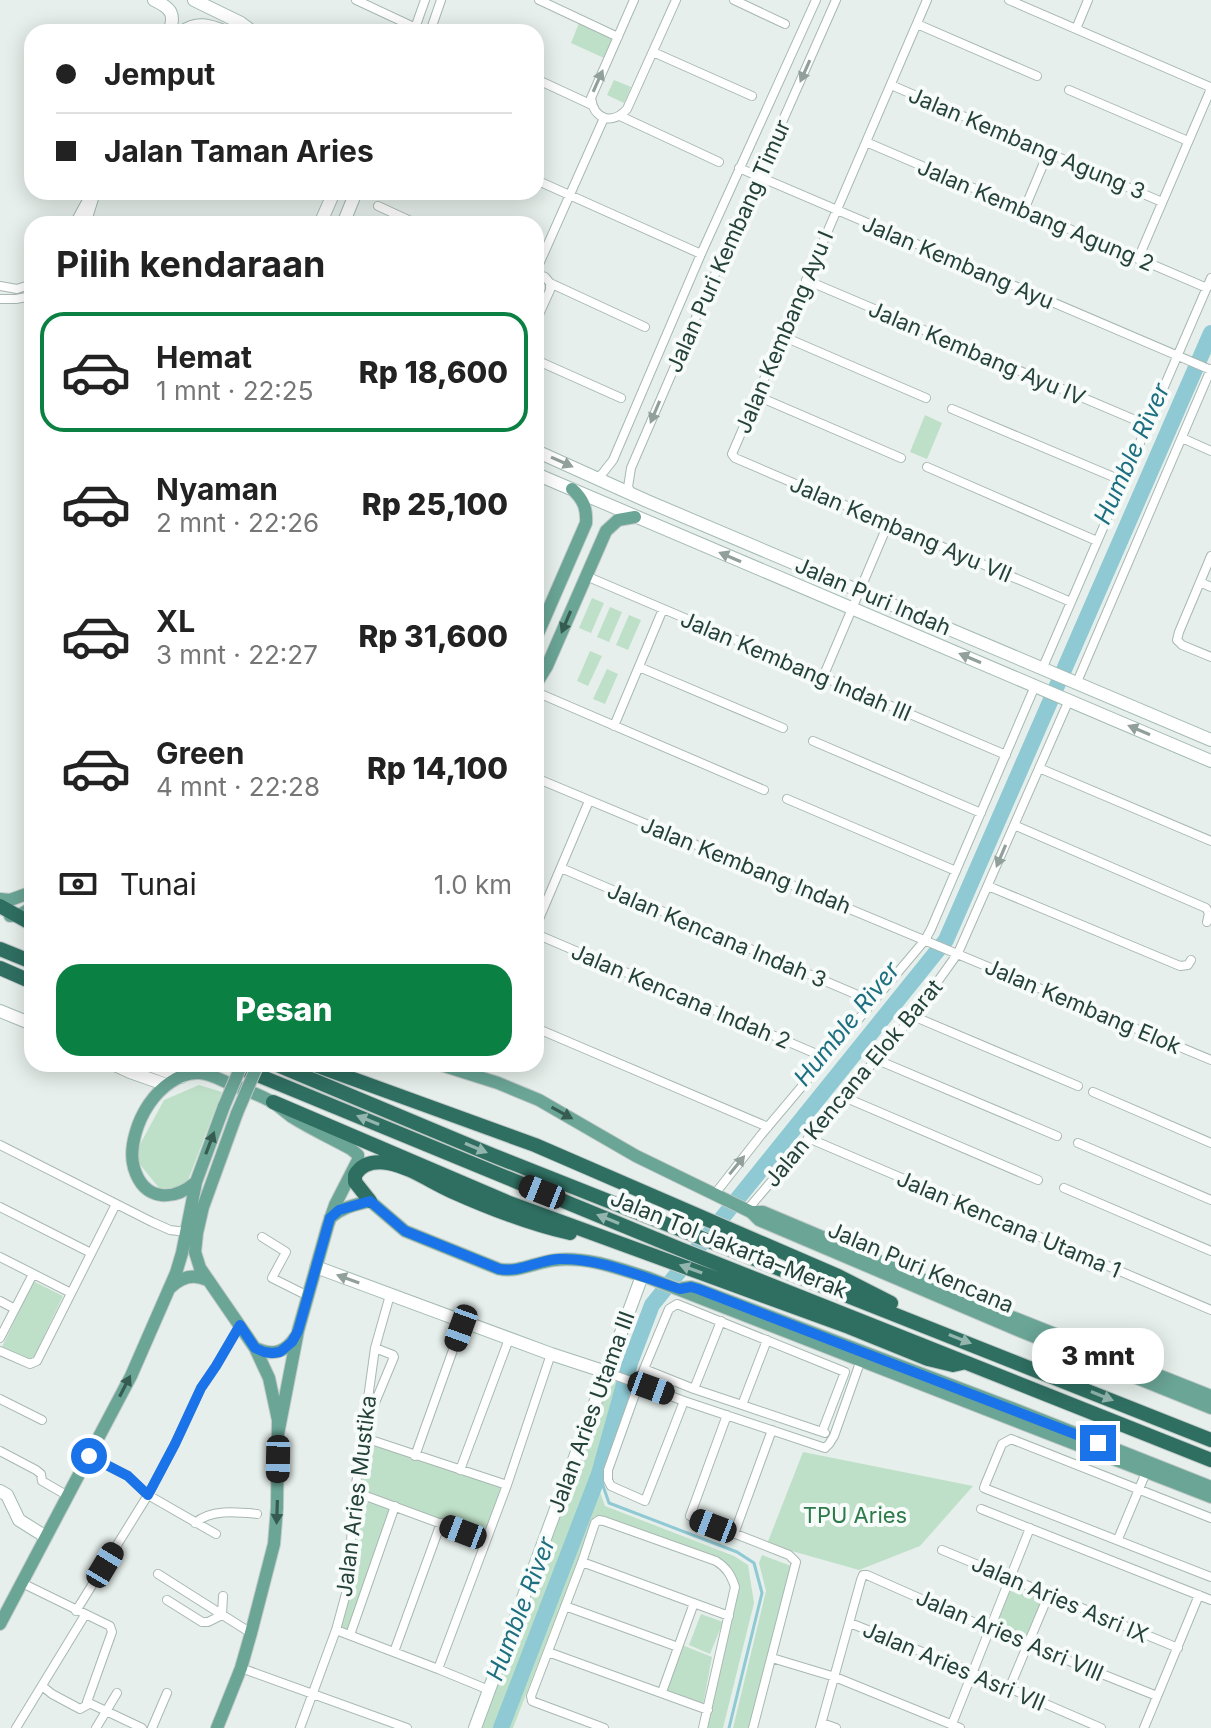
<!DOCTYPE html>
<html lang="id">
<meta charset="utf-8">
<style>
body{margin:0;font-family:Inter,sans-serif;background:#f2f2f2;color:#222;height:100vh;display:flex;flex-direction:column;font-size:30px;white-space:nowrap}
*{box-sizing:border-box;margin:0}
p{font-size:26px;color:#767676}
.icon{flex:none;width:44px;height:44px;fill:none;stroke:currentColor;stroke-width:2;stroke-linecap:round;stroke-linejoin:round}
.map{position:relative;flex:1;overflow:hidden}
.sheet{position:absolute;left:24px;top:216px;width:520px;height:856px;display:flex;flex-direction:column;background:#fff;border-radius:24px;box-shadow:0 4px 20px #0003}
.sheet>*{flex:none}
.hud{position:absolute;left:24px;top:24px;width:520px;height:176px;border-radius:24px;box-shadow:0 4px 20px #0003;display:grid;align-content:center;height:176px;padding:0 32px;background:#fff}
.end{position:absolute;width:36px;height:36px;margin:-18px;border:10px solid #1a73e8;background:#fff;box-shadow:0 0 0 4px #fff}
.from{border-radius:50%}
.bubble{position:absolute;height:56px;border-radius:24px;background:#fff;box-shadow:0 4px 20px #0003;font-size:26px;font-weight:800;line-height:56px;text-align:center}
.car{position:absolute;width:24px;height:48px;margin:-24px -12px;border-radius:10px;box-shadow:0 0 6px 2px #0007;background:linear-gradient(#222 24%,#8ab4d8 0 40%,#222 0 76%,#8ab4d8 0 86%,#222 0)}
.hud b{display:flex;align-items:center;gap:28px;height:76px;font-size:30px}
.hud b+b{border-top:2px solid #e0e0e0}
.hud i{width:20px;height:20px;background:#222}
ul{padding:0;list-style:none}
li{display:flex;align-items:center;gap:24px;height:120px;margin:0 16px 12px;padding:0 16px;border:4px solid transparent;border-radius:24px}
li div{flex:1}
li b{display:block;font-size:30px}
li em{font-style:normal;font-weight:800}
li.active{border-color:#0b8043}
li>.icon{width:72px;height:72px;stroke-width:1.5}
h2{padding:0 32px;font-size:36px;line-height:96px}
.pay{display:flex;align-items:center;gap:20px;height:88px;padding:0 32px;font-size:30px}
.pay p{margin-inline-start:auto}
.action{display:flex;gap:16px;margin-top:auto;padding:16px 32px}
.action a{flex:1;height:92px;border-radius:24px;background:#0b8043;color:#fff;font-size:32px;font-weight:800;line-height:92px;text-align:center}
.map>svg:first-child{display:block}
</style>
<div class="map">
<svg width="1211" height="1728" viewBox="0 0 1211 1728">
<rect width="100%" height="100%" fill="#e6efeb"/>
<!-- green -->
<path fill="#bfe0c8" d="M579 23 613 37 604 58 571 43Z
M614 80 631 87 624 103 607 95Z
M925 415 942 423 927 459 910 452Z
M592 598 604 603 591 633 579 628Z
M610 607 622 612 609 642 597 637Z
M629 615 641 620 628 650 616 645Z
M590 651 602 656 588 686 577 681Z
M607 669 618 674 605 704 593 699Z
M199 1085 222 1092 185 1188H159L138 1162V1148L164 1100Z
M33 1281 63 1296 32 1361 2 1347Z
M608 1378 621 1381 595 1475 499 1728H481Z
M363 1441 503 1488 485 1536 358 1489Z
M803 1452 973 1486 920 1546 859 1570 767 1544Z
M598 1486 605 1506 734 1556 748 1565 754 1603 723 1728H705L738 1593 731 1572 713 1558 595 1516 513 1728H505Z
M357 1496 393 1510 351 1634 340 1630 346 1610Z
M762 1555 791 1566 749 1728H733L766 1591 759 1563Z
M1011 1584 1046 1598 1027 1641 996 1627Z
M701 1614 723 1622 710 1654 689 1645Z
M682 1645 712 1657 703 1705 666 1691Z"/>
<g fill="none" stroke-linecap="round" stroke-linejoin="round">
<!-- stream -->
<path stroke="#8ec9d4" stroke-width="3" d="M599 1474 609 1503 737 1552 754 1563 762 1593 729 1728"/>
<!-- river -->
<path stroke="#8ec9d4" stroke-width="16" d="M501 1728 599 1474 630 1363 652 1305 946 940 1211 333"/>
<defs>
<path id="street" d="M356 0 416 28
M539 0 618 37
M634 0 591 98C594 120 613 125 627 109L676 0
M734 0 785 24
M927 0 732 454 735 458 1071 602
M1009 0 1210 87V91L1138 259
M917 24 1037 76
M1076 29 1088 0
M414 31 425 0
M430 32 441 0
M653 52 752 96
M536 79 592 105
M891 85 1162 202
M1069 90 1188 141
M620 116 719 162
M866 142 1207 288
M739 168 1211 370
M536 180 701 254
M378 206 417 224
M1024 210 1048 153
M74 224 87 200
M536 271 604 118
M536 273 545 277 550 283 645 327
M806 280 1147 425
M0 286 17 289 32 284
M0 299H16L32 296
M536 321 550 290V283
M782 336 926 398
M536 360 621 398
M757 396 901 458
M952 409 1123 481
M1182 438 1211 451
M927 467 1097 541
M596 478 602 474 613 460 701 254 816 0
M632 494 628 487 631 468 697 315 836 0
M1211 556 1179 632 1177 640 1182 645 1211 657
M586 576 1006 755
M1200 582 1211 587
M639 667 783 728
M1043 667 1211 278
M823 677 888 524
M1077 682 1211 369
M536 692 764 790
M614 726 663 609
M813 741 981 813
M1039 768 1211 841
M536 778 1211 1060
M787 799 956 871
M1014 825 1206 908 1209 913 1207 922
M561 868 874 1002
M988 886 1180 966 1188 965 1191 960
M536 926 589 801
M536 934 826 1058
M913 1016 1078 1086
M536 1028 768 1127
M875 1059 1057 1136
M1093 1092 1211 1143
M844 1097 1038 1180
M808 1138 1211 1310
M1078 1143 1211 1200
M0 1145 152 1222 170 1230 186 1232
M1064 1188 1211 1251
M714 1195 761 1135 925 940 931 929 1035 686
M0 1207 91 1253
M747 1210 913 1016 958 953 1069 700
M262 1237 286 1252 272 1278 308 1296
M0 1257 71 1293
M0 1301 15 1309
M721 1321 694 1389 742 1405
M0 1338 33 1274
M767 1340 742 1405 825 1433
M0 1351 30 1364 37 1361 116 1204
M644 1369 694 1389
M606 1372 684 1401 825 1448 829 1444 834 1436 862 1357
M0 1399 42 1420
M684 1401 645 1501 611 1486 608 1480V1470L644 1369 669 1309 677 1304 845 1372 822 1432
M727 1415 690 1516 789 1555 796 1562 753 1728
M369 1417 394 1357 393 1355 375 1348
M362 1437 507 1485
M0 1451 36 1470 41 1474 42 1481 68 1496
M89 1456 128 1476 148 1495 216 1534
M415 1456 463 1322
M460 1470 509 1339
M355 1492 485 1540
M981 1509 1211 1600
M1211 1518 1011 1439 1002 1444 985 1485 984 1488 989 1490 1211 1577
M195 1523C211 1509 237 1512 257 1514
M734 1534 772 1430
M1118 1539 1147 1470
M942 1550 1178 1648
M582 1562 729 1616
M158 1574 251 1633
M22 1583 110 1626 112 1632 87 1702 142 1728
M167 1600 202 1622H208L222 1615
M565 1606 678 1647
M76 1611 148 1495 175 1444 201 1388 216 1366 240 1325
M222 1615 223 1596
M850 1623 972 1672 1101 1728
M336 1630 438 1669 489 1690
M350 1635 395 1506
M394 1652 441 1523
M548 1652 708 1710
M772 1658 835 1677 960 1728
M241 1668 407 1728
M438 1669 507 1485 551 1354
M42 1686 52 1694 80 1709 89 1704
M1009 1689 1049 1594
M662 1692 694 1603
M822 1723 836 1728
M952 1724 1030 1528
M16 1728 85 1615
M96 1728 117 1693
M152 1728 167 1693
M300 1728 336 1630 347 1590 355 1492 375 1348 390 1295
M604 1728 537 1703 532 1701 531 1696 582 1562 595 1523 599 1520 604 1521 716 1561C727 1568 731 1575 735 1587L703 1728
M820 1728 861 1580 863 1575H867L989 1629 1157 1696
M1144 1728 1199 1595"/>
<path id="secondary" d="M154 0C171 8 176 14 169 32
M194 0 241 23 253 32
M182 32C197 21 209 25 226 32
M84 224 94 192
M320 224 334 192
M343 224 356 192
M536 451 647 501 1211 740
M536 474 1211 761
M0 1011 32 1024
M113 1064 130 1072 167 1085
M146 1064 181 1077
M316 1267 551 1354 606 1372
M0 1491 7 1495 19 1520 46 1537
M475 1728 642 1276"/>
<path id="primary" d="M536 638 586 523C587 508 583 499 572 489
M536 684 547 666 606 531 618 520 635 517
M0 899 10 900 32 892
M10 916C19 916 26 913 32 906
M438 1064 498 1083 539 1100 636 1156 751 1212 759 1220 1020 1331 1211 1408
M196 1182C173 1202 144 1201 134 1168 128 1148 138 1120 149 1104 160 1088 179 1072 199 1073 209 1073 219 1079 228 1083 242 1089 259 1094 272 1102 279 1106 285 1112 292 1117 311 1129 331 1138 351 1149L358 1155V1160L335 1205 328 1225 298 1331 278 1434
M751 1212H763L1007 1315 1211 1396
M330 1218C342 1207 355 1205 370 1201L405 1231 499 1269C518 1273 536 1262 555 1260 586 1256 620 1269 649 1278L1211 1497
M170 1288C181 1277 193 1273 207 1280
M683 1288 691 1287 698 1289 1022 1412 1211 1487
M255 1348C273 1356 285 1353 296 1336
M0 1624 131 1376 176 1273 182 1253 196 1182 224 1106
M217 1728 241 1668 251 1633 274 1544 277 1508 278 1420 269 1378 255 1348 200 1268 195 1252 197 1233 203 1207 237 1113"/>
<path id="highway" d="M0 906 32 924
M0 949 32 962
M0 968 32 982
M231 1064 680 1249 1211 1460
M275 1064 492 1155 1211 1440
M312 1064 535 1145 838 1276 891 1303
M273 1102 507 1202 849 1327 928 1359 953 1365 962 1363
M370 1201 355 1182V1175C362 1163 375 1161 388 1163 410 1167 431 1182 451 1191 489 1208 529 1224 570 1233"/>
</defs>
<!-- street casing -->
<use href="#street" stroke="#a8b8b2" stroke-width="10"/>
<!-- secondary casing -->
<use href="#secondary" stroke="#a4bbb3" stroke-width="14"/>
<!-- primary casing -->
<use href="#primary" stroke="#c2cac8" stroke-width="14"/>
<!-- highway casing -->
<use href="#highway" stroke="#c2cac8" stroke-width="16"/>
<!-- street -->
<use href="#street" stroke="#fff" stroke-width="8"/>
<!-- secondary -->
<use href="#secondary" stroke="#fff" stroke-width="12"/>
<!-- primary -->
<use href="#primary" stroke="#6aa596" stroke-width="12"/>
<!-- highway -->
<use href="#highway" stroke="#2f6f62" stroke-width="14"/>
<defs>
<path id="primary-bridge" d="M224 1106 242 1064
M237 1113 258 1064"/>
</defs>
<!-- primary-bridge casing -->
<use href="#primary-bridge" stroke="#c2cac8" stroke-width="14" stroke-linecap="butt"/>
<!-- primary-bridge -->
<use href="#primary-bridge" stroke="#6aa596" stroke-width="12"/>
</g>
<!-- one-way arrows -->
<defs><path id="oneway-solid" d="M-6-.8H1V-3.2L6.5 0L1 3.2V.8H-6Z" transform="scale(2)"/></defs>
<g fill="#92a09c">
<use href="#oneway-solid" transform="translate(805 71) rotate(114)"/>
<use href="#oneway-solid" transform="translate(598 81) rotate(-66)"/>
<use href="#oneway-solid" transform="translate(655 412) rotate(113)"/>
<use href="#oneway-solid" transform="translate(562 462) rotate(24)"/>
<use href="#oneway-solid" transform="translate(730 557) rotate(-157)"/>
<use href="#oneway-solid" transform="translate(970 658) rotate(-157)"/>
<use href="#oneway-solid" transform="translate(1139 730) rotate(-157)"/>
<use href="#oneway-solid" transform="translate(1001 856) rotate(113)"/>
<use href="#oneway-solid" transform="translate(737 1165) rotate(-51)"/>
<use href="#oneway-solid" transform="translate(348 1279) rotate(-160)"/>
</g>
<g fill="#365b51">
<use href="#oneway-solid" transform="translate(566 622) rotate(113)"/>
<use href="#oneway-solid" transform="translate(562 1113) rotate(29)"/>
<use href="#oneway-solid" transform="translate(210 1143) rotate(-69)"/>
<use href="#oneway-solid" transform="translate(125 1386) rotate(-63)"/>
<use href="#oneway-solid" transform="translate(277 1512) rotate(92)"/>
</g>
<g fill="#93b5ae">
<use href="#oneway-solid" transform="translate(368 1120) rotate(-158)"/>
<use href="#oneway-solid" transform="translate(476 1148) rotate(23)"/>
<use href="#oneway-solid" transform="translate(608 1219) rotate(-158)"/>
<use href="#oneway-solid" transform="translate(691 1269) rotate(-160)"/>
<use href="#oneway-solid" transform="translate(960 1339) rotate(22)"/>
<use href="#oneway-solid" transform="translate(1102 1396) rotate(22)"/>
</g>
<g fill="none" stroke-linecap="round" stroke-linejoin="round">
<!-- route -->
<path stroke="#1a73e8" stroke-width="10" d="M89 1456 128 1476 148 1495 175 1444 201 1388 216 1366 240 1325 255 1348 264 1352 272 1353 280 1352 292 1342 298 1331 330 1218 339 1210 370 1201 405 1231 499 1269C520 1273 539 1260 559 1259 601 1258 641 1277 680 1289L691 1287 698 1289 1098 1443"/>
</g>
<g text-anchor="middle" stroke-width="8" stroke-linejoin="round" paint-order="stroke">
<!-- street labels -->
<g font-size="22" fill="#24423a" stroke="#f7fbf9">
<text transform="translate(1027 143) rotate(23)" y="8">Jalan Kembang Agung 3</text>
<text transform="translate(1036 215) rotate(23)" y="8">Jalan Kembang Agung 2</text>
<text transform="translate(728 246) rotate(-66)" y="8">Jalan Puri Kembang Timur</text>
<text transform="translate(958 262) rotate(23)" y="8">Jalan Kembang Ayu</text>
<text transform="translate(784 332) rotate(-67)" y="8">Jalan Kembang Ayu I</text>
<text transform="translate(977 353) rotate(23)" y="8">Jalan Kembang Ayu IV</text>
<text transform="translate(901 529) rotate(23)" y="8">Jalan Kembang Ayu VII</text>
<text transform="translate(873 596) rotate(23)" y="8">Jalan Puri Indah</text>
<text transform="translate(796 666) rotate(23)" y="8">Jalan Kembang Indah III</text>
<text transform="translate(746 865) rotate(22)" y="8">Jalan Kembang Indah</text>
<text transform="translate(717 935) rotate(23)" y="8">Jalan Kencana Indah 3</text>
<text transform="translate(681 996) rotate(23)" y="8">Jalan Kencana Indah 2</text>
<text transform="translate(1083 1006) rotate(23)" y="8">Jalan Kembang Elok</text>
<text transform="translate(853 1083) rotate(-50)" y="8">Jalan Kencana Elok Barat</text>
<text transform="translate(1009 1224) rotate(23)" y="8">Jalan Kencana Utama 1</text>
<text transform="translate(729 1244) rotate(22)" y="8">Jalan Tol Jakarta–Merak</text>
<text transform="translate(921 1267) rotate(23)" y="8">Jalan Puri Kencana</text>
<text transform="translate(591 1412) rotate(-70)" y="8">Jalan Aries Utama III</text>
<text transform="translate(356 1496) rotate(-83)" y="8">Jalan Aries Mustika</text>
<text transform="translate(1060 1599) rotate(23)" y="8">Jalan Aries Asri IX</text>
<text transform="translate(1010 1635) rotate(23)" y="8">Jalan Aries Asri VIII</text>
<text transform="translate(954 1666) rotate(23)" y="8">Jalan Aries Asri VII</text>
</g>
<!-- park labels -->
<g font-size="22" fill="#2d7a4b" stroke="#f7fbf9">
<text x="855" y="1523">TPU Aries</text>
</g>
<!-- water labels -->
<g font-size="24" font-style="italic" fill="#1c6f80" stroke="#f7fbf9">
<text transform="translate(1132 454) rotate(-66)" y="8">Humble River</text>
<text transform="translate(847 1024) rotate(-51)" y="8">Humble River</text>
<text transform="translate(521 1609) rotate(-69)" y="8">Humble River</text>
</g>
</g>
</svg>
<i class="end from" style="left:89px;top:1456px"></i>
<i class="end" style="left:1098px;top:1443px"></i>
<div class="bubble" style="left:1032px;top:1328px;width:132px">3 mnt</div>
<i class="car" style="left:542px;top:1192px;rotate:292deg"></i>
<i class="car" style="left:461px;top:1328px;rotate:200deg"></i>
<i class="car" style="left:651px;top:1388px;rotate:110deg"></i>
<i class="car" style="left:278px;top:1459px;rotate:181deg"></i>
<i class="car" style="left:713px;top:1526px;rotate:291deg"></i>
<i class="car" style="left:463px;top:1532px;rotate:291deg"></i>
<i class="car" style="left:105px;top:1565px;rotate:31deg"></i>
<div class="hud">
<b><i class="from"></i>Jemput</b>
<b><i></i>Jalan Taman Aries</b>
</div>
<section class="sheet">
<h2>Pilih kendaraan</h2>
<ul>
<li class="active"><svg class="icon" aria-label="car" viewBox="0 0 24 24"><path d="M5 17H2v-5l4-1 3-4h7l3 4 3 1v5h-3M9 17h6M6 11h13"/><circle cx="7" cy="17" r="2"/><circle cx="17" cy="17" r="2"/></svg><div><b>Hemat</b><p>1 mnt · 22:25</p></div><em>Rp 18,600</em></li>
<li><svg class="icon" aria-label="car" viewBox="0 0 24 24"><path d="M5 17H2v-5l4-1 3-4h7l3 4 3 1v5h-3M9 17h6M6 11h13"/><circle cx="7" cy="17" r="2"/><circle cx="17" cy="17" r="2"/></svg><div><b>Nyaman</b><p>2 mnt · 22:26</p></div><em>Rp 25,100</em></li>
<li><svg class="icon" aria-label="car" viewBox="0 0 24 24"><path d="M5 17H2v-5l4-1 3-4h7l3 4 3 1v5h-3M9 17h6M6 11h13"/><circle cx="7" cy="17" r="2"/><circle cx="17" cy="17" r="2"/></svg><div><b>XL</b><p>3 mnt · 22:27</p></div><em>Rp 31,600</em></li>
<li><svg class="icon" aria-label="car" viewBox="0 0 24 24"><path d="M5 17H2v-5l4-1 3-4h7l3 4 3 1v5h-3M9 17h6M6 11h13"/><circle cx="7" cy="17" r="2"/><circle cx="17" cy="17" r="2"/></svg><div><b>Green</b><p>4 mnt · 22:28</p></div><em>Rp 14,100</em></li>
</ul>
<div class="pay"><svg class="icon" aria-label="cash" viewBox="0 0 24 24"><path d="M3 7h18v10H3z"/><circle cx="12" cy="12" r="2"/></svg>Tunai<p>1.0 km</p></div>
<div class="action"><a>Pesan</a></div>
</section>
</div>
